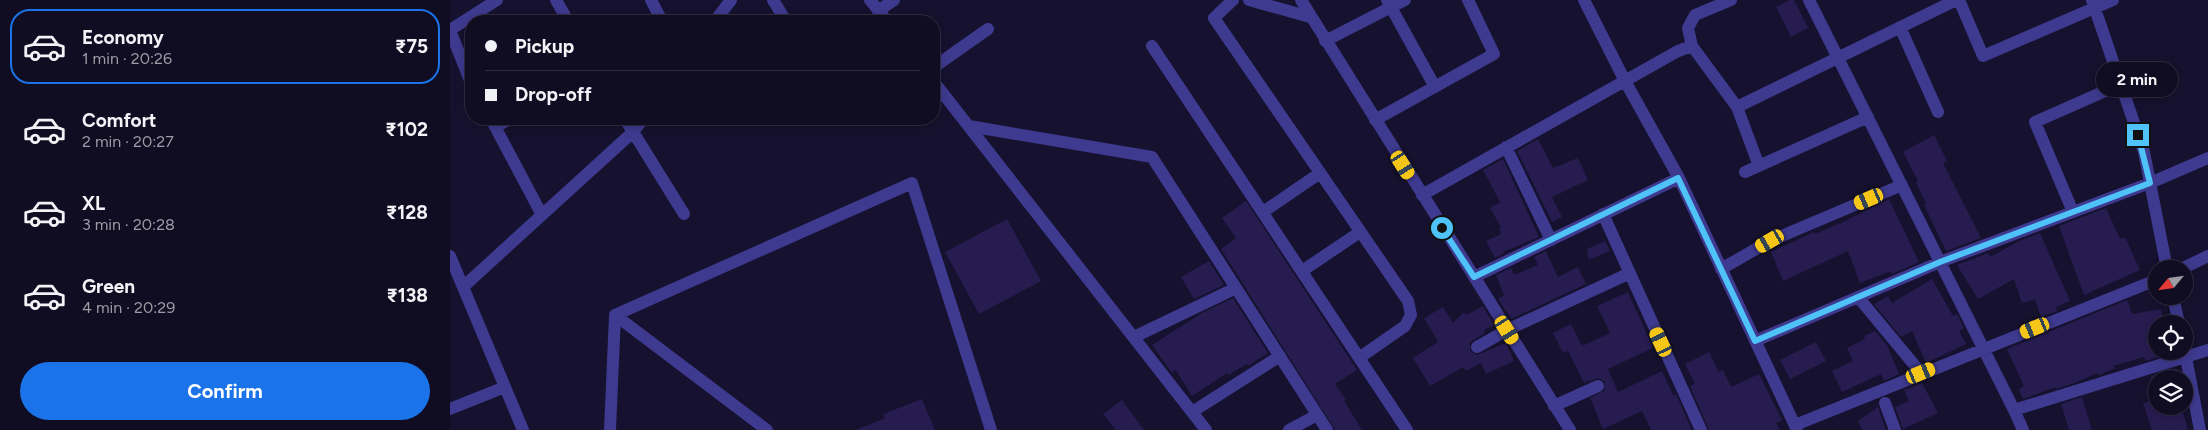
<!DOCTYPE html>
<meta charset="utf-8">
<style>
body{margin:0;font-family:Figtree,sans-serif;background:#1e1b2f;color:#f1f3f6;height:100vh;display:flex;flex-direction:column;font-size:19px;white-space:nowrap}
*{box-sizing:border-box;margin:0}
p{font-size:16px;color:#9c9ca5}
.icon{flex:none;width:28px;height:28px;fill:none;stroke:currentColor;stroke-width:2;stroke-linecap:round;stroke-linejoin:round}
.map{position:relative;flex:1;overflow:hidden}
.drawer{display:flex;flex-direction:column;background:#100d22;width:450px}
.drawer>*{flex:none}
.hud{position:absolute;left:15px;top:15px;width:475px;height:110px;border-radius:20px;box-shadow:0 2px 12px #0003,0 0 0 1px #302d40;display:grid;align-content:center;height:110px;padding:0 20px;background:#100d22}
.needle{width:32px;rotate:241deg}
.controls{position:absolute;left:1698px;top:260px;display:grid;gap:10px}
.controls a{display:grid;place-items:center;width:45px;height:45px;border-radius:50%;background:#100d22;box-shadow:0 2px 12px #0003,0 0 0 1px #302d40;font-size:25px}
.end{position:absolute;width:22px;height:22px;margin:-11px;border:6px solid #4fc3f7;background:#111;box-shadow:0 0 0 2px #111}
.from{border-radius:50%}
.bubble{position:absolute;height:35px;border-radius:18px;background:#100d22;box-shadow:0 2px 12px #0003,0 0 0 1px #302d40;font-size:16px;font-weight:700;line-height:35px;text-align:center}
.car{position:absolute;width:15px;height:30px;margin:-15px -8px;border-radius:6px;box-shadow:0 0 4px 1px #0007;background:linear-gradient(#f5c518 24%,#345 0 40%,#f5c518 0 76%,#345 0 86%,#f5c518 0)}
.hud b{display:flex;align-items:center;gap:18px;height:48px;font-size:19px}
.hud b+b{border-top:1px solid #302d40}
.hud i{width:12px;height:12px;background:#f1f3f6}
ul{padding:9px 0 0;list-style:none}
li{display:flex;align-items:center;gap:15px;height:75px;margin:0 10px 8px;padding:0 10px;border:2px solid transparent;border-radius:20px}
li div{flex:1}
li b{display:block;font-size:19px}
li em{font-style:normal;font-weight:700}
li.current{border-color:#1a73e8}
li>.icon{width:45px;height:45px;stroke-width:1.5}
.cta{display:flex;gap:10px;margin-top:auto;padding:10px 20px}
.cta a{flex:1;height:58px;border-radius:30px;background:#1a73e8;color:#fff;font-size:20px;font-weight:700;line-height:58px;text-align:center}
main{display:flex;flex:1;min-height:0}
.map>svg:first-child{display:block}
</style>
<main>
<section class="drawer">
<ul>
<li class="current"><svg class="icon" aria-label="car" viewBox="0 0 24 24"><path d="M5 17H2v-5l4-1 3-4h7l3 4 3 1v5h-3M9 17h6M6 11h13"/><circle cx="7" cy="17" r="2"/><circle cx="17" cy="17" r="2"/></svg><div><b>Economy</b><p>1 min · 20:26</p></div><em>₹75</em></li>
<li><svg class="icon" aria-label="car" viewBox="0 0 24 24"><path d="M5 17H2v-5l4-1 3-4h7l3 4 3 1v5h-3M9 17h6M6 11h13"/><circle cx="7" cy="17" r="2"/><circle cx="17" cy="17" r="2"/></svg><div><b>Comfort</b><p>2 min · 20:27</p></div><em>₹102</em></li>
<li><svg class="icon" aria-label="car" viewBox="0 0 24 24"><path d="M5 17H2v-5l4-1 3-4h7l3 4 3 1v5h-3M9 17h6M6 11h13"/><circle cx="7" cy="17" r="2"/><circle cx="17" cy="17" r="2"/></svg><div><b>XL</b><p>3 min · 20:28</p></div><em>₹128</em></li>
<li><svg class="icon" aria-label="car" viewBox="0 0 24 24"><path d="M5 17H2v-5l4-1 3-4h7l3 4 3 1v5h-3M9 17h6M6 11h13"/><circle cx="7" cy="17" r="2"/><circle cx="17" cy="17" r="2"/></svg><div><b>Green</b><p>4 min · 20:29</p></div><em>₹138</em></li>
</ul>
<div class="cta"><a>Confirm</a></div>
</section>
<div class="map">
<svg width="1758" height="430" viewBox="0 0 1758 430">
<rect width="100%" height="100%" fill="#16112e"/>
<!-- building -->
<path fill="#271c50" d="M1340 0H1344L1358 28 1341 37 1326 7Z
M1484 135 1497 161 1493 163 1531 238 1496 251 1474 205 1476 204 1466 182 1468 181 1453 152Z
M1088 139 1103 168 1128 158 1138 180 1102 197 1112 217 1102 222 1067 151Z
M1053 159 1089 237 1053 252 1054 253 1045 258 1036 241 1051 234 1049 228 1051 227 1040 208 1050 202 1033 170Z
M1439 199 1469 262 1442 274 1441 271 1410 283 1398 251 1333 281 1321 252 1364 232 1365 234 1393 222Z
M796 201 907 370 885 384 896 400 894 401 912 430H885L771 249 786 238 772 218Z
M1656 208 1670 239 1675 237 1690 270 1634 295 1609 226Z
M557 219 591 281 529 314 495 252Z
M1590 233 1620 301 1606 307 1607 311 1591 317 1585 299 1572 303 1564 279 1528 299 1507 265 1538 253 1540 257 1569 241Z
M1155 241 1160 251 1139 260 1137 249Z
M1096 251 1108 277 1128 267 1136 284 1061 319 1048 299 1054 295 1046 275 1061 268 1064 275 1088 265 1084 257Z
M759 261 774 285 744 299 731 277Z
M1482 279 1503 316 1507 314 1514 328 1509 331 1516 344 1476 363 1462 331 1451 337 1424 304 1438 296 1442 303Z
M1178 292 1203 348 1158 369 1168 392 1212 371 1223 395 1226 394 1242 430H1201L1192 411 1153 429 1140 398 1154 391 1155 382 1148 378 1134 383 1118 351 1113 353 1103 333 1121 324 1132 346 1160 333 1147 306Z
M783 298 818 353 798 366 797 364 778 375 777 373 742 396 726 370 722 373 702 345 752 313Z
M1677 300 1682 314 1711 309 1714 324H1706V351H1726L1696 361 1694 357 1663 366 1665 368 1649 375 1647 373 1627 382 1606 389 1605 387 1573 399 1569 389 1574 386 1557 349Z
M1033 306 1044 325 1034 330 1035 333 1020 342V351L1027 355 1056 343 1064 361 1036 374 1031 363 1016 371 1013 367 980 386 963 358 988 342 974 318 993 307 1003 323 1014 312 1016 315Z
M1425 331 1437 345 1449 374 1434 381 1431 374 1392 392 1382 371 1403 361 1397 348 1415 339 1414 336Z
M1366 342 1376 361 1340 379 1330 360Z
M1259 352 1269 372 1273 370 1281 387 1309 374 1332 420 1326 423 1330 430H1259L1240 386 1245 384 1235 364Z
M1726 369 1725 379H1702L1701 376Z
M1472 383 1488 413 1453 429 1445 407 1459 401 1454 390Z
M1632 397 1642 430H1619L1611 404Z
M472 399 485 430H406L435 418 433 414Z
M1706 399V406H1731L1738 430H1702L1693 403Z
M672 400 694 430H666L653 414Z
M1428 407 1436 430H1412L1408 421Z"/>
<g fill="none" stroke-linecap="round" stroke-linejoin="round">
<!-- minor -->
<path stroke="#3e3a8f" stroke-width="12" d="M106 0 118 21
M201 0 212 21
M323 0 336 21
M420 0 437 21
M783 0 764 18 958 301 961 315 955 326 909 358
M799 0 860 17
M851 0 1120 430
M937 0 985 87
M1134 0 1175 81 1229 178 1347 430
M1281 0 1245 15 1238 28 1242 46 1287 107 1309 166
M1359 0 1564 410 1758 350
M1509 0 1533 56 1663 0
M1642 0 1694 152 1717 269
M428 11 444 0
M265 21 281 0
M1450 27 1488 112
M0 30 21 83
M0 30 47 0
M875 41 955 0
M702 46 957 430
M484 67 538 29
M484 82 756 430
M1287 107 1506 0
M41 119 92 215
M175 119 234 214
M925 120 1044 54 1018 0
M519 126 702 157 877 430
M45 127 60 119
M1056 147 1101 240
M1295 172 1418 117
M972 195 1228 51 1242 46
M813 212 870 173
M1623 212 1585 122 1671 84
M1153 214 1251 430
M0 256 73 430
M1271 269 1320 241 1452 185
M1731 269 1758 256
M852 271 910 232
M1024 277 1229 178
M13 287 183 132 193 119
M1723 296 1729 324
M1408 297 1471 373
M684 337 786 288
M1305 341 1490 262 1700 183 1758 158
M1027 347 1057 330 1180 273
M1734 347 1750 430
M1435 403 1445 430
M1104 406 1148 386
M0 409 55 387
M1564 410 1573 430
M742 412 830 356
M1345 425 1706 280
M160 430 165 315
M317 430 165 315 462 183 541 430
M839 430 867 415"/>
</g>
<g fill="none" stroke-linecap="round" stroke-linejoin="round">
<!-- route -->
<path stroke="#4fc3f7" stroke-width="6" d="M992 228 1024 277 1228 178 1305 341 1490 262 1700 183 1688 135"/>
</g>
</svg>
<div class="controls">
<a><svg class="needle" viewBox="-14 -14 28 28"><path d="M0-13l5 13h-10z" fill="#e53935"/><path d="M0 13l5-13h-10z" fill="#9c9ca5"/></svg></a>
<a><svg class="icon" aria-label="locate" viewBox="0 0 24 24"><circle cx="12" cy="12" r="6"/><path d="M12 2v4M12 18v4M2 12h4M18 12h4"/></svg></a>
<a><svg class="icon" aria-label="layers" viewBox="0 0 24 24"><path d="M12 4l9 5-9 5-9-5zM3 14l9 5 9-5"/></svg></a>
</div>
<i class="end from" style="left:992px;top:228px"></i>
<i class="end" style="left:1688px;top:135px"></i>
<div class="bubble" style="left:1646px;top:62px;width:82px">2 min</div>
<i class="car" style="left:953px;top:165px;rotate:148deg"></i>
<i class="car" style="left:1419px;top:199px;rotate:247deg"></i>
<i class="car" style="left:1320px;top:241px;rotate:240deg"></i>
<i class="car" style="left:1585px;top:328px;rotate:248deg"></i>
<i class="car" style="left:1057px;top:330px;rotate:148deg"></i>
<i class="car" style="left:1211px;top:342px;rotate:335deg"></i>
<i class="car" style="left:1471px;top:373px;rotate:68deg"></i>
<div class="hud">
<b><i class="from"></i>Pickup</b>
<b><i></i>Drop-off</b>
</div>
</div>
</main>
